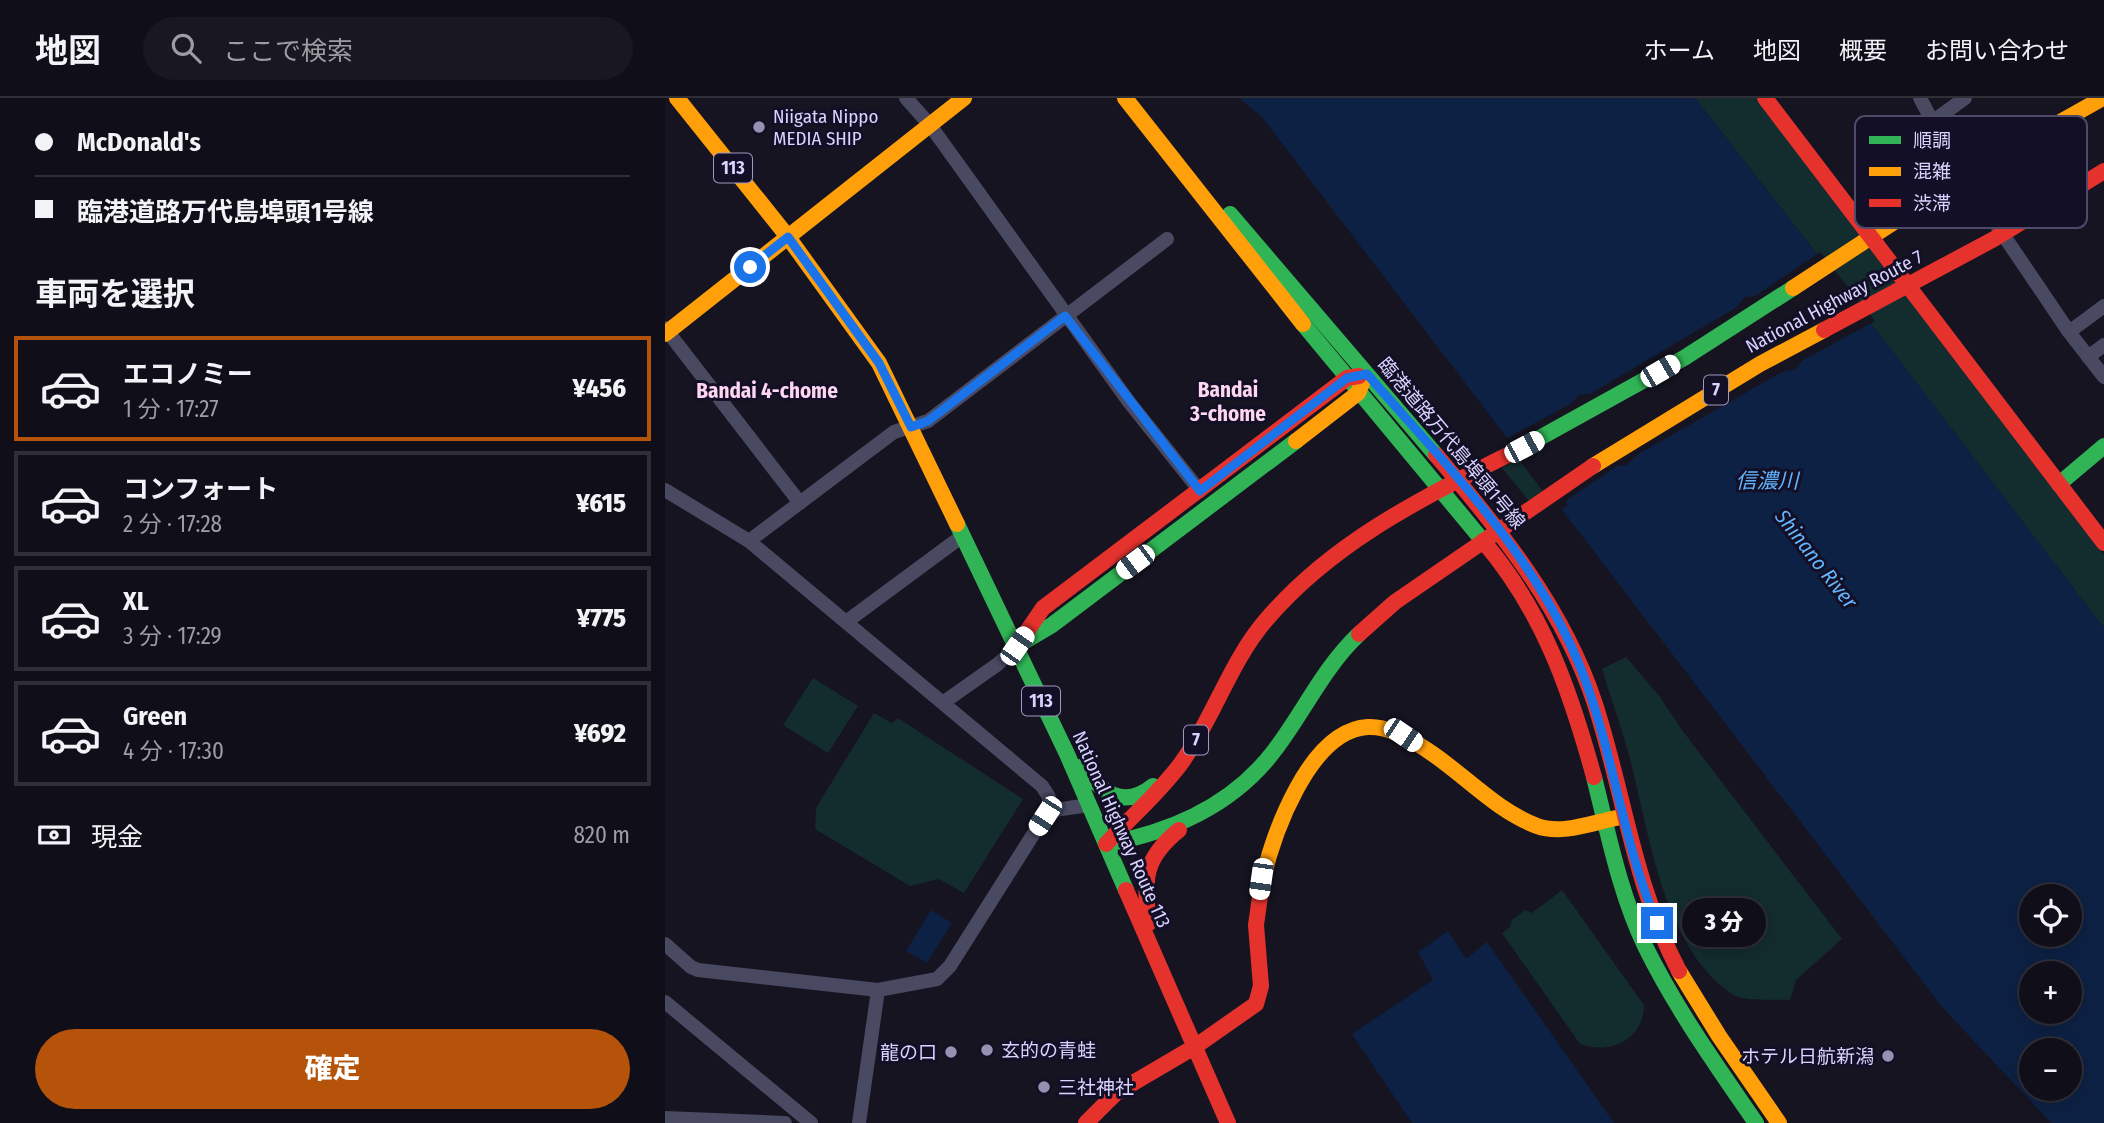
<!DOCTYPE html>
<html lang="ja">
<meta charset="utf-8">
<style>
body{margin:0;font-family:"Fira Sans Condensed","Noto Sans JP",sans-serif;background:#191822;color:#f1f3f6;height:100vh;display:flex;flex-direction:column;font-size:26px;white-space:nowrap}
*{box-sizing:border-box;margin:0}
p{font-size:23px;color:#9c9ca2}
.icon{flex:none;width:38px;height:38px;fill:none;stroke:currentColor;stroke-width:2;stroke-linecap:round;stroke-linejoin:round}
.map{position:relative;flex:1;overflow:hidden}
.details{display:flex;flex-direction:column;background:#100f19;width:665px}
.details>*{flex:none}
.top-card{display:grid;align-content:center;height:154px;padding:0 35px;background:#100f19}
.buttons{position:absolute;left:1354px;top:786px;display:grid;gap:14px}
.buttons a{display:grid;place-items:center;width:63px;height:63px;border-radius:50%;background:#100f19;box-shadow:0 4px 18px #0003,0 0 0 2px #302f38;font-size:35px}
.end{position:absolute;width:32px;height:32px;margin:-16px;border:9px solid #1a73e8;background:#fff;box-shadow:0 0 0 4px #fff}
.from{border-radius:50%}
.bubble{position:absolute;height:49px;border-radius:24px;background:#100f19;box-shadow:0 4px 18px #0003,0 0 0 2px #302f38;font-size:23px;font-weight:800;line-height:49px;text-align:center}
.car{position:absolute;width:21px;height:42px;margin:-21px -10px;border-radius:9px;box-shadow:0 0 5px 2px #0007;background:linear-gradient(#fff 24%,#345 0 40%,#fff 0 76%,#345 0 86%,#fff 0)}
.top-card b{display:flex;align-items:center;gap:24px;height:66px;font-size:26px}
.top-card b+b{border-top:2px solid #302f38}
.top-card i{width:18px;height:18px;background:#f1f3f6}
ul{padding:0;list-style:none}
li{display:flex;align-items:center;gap:21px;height:105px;margin:0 14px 10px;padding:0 21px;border:4px solid #302f38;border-radius:0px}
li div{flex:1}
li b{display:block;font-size:26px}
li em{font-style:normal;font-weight:800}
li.selected{border-color:#b45309}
li>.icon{width:63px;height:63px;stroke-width:1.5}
h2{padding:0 35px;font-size:32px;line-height:84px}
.pay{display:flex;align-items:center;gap:18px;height:77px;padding:0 35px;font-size:26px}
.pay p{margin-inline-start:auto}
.cta{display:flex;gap:14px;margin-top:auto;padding:14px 35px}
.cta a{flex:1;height:80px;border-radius:42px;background:#b45309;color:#fff;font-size:28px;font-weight:800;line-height:80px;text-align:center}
header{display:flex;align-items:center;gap:42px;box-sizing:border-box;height:98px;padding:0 35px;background:#100f19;border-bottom:2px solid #302f38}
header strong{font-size:33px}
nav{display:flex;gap:38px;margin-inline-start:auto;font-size:24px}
.search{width:490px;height:63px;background:#191822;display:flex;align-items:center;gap:18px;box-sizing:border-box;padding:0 24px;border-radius:38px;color:#9c9ca2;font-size:26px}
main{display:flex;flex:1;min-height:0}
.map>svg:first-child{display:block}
</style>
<header>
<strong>地図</strong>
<div class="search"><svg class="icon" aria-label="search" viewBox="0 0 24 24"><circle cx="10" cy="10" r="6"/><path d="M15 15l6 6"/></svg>ここで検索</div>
<nav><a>ホーム</a><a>地図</a><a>概要</a><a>お問い合わせ</a></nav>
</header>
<main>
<section class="details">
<div class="top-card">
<b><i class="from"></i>McDonald's</b>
<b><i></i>臨港道路万代島埠頭1号線</b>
</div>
<h2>車両を選択</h2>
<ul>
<li class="selected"><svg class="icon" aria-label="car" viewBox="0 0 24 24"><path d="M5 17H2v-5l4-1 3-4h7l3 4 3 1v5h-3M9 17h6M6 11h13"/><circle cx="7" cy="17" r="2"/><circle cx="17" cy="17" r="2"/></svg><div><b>エコノミー</b><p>1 分 · 17:27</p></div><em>¥456</em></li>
<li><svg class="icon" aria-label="car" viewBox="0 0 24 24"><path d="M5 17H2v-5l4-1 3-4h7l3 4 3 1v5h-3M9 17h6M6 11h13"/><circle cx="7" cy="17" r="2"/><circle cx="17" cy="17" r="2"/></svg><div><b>コンフォート</b><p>2 分 · 17:28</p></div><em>¥615</em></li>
<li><svg class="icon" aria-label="car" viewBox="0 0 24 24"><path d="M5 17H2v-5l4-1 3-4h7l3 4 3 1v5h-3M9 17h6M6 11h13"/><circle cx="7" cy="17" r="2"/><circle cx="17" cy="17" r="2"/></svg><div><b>XL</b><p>3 分 · 17:29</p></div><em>¥775</em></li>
<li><svg class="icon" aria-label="car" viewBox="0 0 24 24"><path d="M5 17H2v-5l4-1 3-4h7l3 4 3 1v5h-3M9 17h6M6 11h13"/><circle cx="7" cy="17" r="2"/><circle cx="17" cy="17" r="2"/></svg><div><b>Green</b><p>4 分 · 17:30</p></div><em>¥692</em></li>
</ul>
<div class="pay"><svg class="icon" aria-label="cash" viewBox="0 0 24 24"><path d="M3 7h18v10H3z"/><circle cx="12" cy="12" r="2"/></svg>現金<p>820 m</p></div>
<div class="cta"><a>確定</a></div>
</section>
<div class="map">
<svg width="1439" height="1025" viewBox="0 0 1439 1025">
<rect width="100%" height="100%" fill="#161421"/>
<!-- green -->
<path fill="#132c2d" d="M1030 0H1091L1439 457V530L1191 206 864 403 837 370 1166 174Z
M961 559 995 599 1017 632 1177 841 1131 882 1125 902C1110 901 1080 904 1067 896 994 846 984 726 961 647 954 621 944 596 937 571Z
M148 580 193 608 163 655 118 627Z
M209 615 227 625 233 620 358 701 299 795 274 781 245 788 150 731 151 710Z
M897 792 979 907C979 942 944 957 915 946L837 835 845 829 847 822 860 812 867 815Z"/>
<!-- water -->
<path fill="#0d2144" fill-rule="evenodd" d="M574 0H1030L1226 251 1439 530V1025H1386L1277 909 597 19ZM1367 798H1405V836H1367ZM1367 875H1405V914H1367ZM1367 952H1405V990H1367Z
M266 812 287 825 262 865 241 853Z
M783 833 801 861 822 844 949 1025H747L687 936 768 882 753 854Z"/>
<!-- pier -->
<path fill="#161421" d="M1155 154 1210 223 1138 262 1129 272 1119 273 972 357 962 367 952 368 902 402V408L893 413 839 342 907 305 914 297 925 296 1033 232 1072 209 1080 199 1090 198Z"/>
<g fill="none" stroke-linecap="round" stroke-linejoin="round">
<!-- street -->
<path stroke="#4a4962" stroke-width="14" d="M241 0 265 27 464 304 535 393
M1255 0 1289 64 1404 234 1439 279
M1267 24 1300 0
M0 230 135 405
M1404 234 1439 208
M1423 259 1439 247
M0 392 84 443 377 688 384 699 383 713 285 868 272 881 213 892 33 872 26 869 0 846
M84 443 229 334 263 323 502 141
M181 524 296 439
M279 604 333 566 352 548
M383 713 424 707
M0 904 146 1025
M0 1020 120 1025
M194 1025 213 892"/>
<!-- fast -->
<path stroke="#30b455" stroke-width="16" d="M565 116 771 357
M638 226 818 443
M860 348 1019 260 1128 190
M1394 386 1439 348
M292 426 402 656 461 792
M360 543 387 527 631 343
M415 669C438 693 457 713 488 688
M929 679C943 735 955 796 980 848 1011 911 1051 967 1091 1025
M441 746C507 734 568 707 609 653 639 614 658 570 694 536"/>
<!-- slow -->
<path stroke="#ff9f0a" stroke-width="16" d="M12 0 123 139 214 265 292 426
M460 0 638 226
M1128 190 1301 77 1438 0
M0 236 299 0
M631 343 693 295 698 283
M928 368 1095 266 1159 232
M597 784C608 737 644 632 703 629 723 628 746 641 762 652 799 676 830 712 872 728 897 737 926 725 951 720
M1014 873 1054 938 1114 1025"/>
<!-- jam -->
<path stroke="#e5322d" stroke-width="16" d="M1100 0 1439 445
M1159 232 1329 141 1439 73
M771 357C835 432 899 511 930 606 960 699 968 785 1014 873
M818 443C878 513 905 592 929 679
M694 536 730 504 928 368
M352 548 378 510 682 280 694 278
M441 746C466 719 496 693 517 664 549 619 565 564 601 522 672 439 765 397 860 348
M461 792 563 1025
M484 825C479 781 478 761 514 732
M421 1025 451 995 531 948 591 906 596 888 591 827 597 784"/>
</g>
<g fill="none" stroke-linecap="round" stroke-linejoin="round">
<!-- route -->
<path stroke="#1a73e8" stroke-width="9" d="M85 169 123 139 214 265 246 329 263 323 400 218 535 393 682 280 702 276C782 368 874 461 918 576 949 657 958 745 992 825"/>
</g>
<!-- markers -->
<g fill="#9591b1" stroke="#130f26" stroke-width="2.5">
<circle cx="94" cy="29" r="7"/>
<circle cx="322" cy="952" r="7"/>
<circle cx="286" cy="954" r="7"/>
<circle cx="1223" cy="958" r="7"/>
<circle cx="379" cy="989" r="7"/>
</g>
<g text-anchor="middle" stroke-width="6" stroke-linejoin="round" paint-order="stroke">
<!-- shield labels -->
<g fill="#130f26" stroke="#9e99be" stroke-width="2">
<rect x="49" y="55.5" width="38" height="29" rx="5"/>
<rect x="1039" y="277.5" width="24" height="29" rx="5"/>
<rect x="357" y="588.5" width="38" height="29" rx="5"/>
<rect x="519" y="627.5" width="24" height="29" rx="5"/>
</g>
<g font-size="18" font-weight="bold" fill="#d9d4ff">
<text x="68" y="76">113</text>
<text x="1051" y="298">7</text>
<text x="376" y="609">113</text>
<text x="531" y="648">7</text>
</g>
<!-- poi labels -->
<g font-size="19" fill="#d9d4ff" stroke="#130f26" text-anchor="start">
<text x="108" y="25">Niigata Nippo<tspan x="108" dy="22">MEDIA SHIP</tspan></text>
<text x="336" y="959">玄的の青蛙</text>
<text x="272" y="961" text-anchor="end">龍の口</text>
<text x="1209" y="965" text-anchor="end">ホテル日航新潟</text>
<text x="393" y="996">三社神社</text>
</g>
<!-- street labels -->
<g font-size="19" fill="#d9d4ff" stroke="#130f26">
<text transform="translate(1169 203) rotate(-28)" y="7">National Highway Route 7</text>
<text transform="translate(787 345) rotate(50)" y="7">臨港道路万代島埠頭1号線</text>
<text transform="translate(457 731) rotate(66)" y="7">National Highway Route 113</text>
</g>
<!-- neighbourhood labels -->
<g font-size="21" font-weight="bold" fill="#ffd6f0" stroke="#130f26">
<text x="563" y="299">Bandai<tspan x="563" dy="24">3-chome</tspan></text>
<text x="102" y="300">Bandai 4-chome</text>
</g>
<!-- water labels -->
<g font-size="21" font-style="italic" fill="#62b6ff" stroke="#130f26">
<text x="1102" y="390">信濃川</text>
<text transform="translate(1151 461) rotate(52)" y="7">Shinano River</text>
</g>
</g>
<!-- legend -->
<rect x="1190" y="18" width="232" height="112" rx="10" fill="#130f26" stroke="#4e4a67" stroke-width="2"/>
<rect x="1204" y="38" width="32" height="8" fill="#30b455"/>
<rect x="1204" y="69" width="32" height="9" fill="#ff9f0a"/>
<rect x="1204" y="101" width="32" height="8" fill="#e5322d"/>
<g font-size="19" fill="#d9d4ff">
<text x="1248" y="49">順調</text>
<text x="1248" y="80">混雑</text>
<text x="1248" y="112">渋滞</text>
</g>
</svg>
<div class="buttons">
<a><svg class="icon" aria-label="locate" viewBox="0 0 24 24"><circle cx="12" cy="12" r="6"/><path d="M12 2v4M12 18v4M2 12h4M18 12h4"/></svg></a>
<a>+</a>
<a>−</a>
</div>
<i class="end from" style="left:85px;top:169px"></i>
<i class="end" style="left:992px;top:825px"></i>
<div class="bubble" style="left:1017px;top:800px;width:84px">3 分</div>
<i class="car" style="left:995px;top:273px;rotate:60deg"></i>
<i class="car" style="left:859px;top:349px;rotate:62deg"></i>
<i class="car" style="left:470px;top:464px;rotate:233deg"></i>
<i class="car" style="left:352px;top:548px;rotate:35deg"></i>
<i class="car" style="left:738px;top:637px;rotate:124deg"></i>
<i class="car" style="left:380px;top:718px;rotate:213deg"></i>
<i class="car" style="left:596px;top:781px;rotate:188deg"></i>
</div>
</main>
